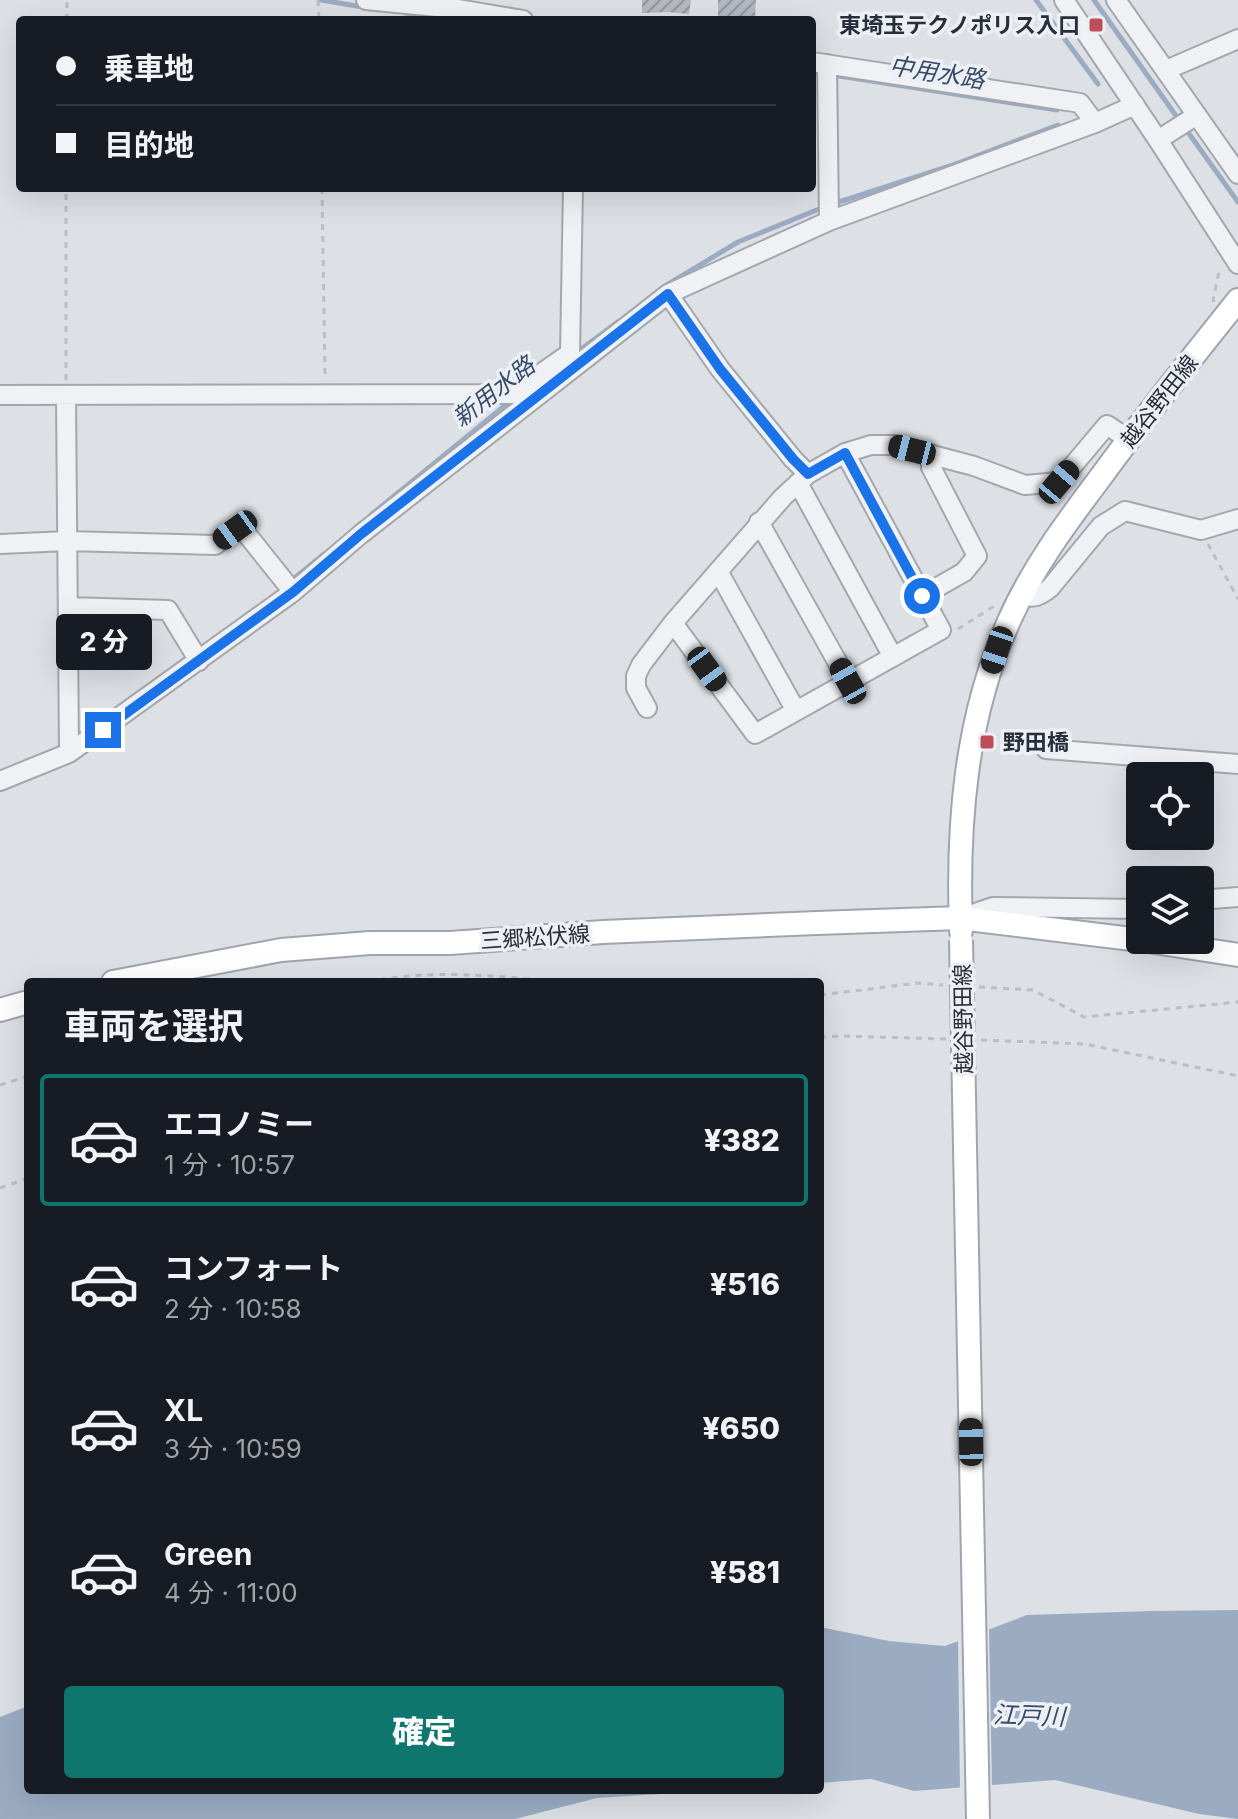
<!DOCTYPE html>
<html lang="ja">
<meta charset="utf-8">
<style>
body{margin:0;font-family:Inter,"Noto Sans JP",sans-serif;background:#20242c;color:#f1f3f6;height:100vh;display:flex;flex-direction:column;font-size:30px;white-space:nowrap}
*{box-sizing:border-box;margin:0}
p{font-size:26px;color:#9ea1a6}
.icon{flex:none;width:44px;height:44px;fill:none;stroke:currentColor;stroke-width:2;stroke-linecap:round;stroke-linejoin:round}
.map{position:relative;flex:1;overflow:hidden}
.side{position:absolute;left:24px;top:978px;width:800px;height:816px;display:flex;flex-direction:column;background:#171b24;border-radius:8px;box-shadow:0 8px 32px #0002}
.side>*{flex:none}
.hud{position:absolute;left:16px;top:16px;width:800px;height:176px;border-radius:8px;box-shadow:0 8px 32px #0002;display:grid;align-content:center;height:176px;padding:0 40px;background:#171b24}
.buttons{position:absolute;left:1126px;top:762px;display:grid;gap:16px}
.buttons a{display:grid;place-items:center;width:88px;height:88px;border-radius:8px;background:#171b24;box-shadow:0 8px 32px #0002;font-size:40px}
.end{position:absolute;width:36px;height:36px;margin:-18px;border:10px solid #1a73e8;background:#fff;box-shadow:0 0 0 4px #fff}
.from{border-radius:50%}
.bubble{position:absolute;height:56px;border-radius:8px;background:#171b24;box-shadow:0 8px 32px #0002;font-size:26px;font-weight:800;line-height:56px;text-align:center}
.car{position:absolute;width:24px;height:48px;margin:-24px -12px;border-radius:10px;box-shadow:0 0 6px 2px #0007;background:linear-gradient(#222 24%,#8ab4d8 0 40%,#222 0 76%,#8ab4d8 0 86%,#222 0)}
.hud b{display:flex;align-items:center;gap:28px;height:76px;font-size:30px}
.hud b+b{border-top:2px solid #363941}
.hud i{width:20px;height:20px;background:#f1f3f6}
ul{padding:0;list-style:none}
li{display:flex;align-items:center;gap:24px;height:132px;margin:0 16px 12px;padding:0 24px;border:4px solid transparent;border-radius:8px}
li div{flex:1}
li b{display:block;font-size:30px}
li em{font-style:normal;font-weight:800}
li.selected{border-color:#0f766e}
li>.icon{width:72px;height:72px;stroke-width:1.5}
h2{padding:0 40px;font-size:36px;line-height:96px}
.action{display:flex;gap:16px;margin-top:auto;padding:16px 40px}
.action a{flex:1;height:92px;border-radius:8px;background:#0f766e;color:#fff;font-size:32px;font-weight:800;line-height:92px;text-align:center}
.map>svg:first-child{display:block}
</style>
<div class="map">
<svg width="1238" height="1819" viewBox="0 0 1238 1819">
<defs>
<pattern id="building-hatch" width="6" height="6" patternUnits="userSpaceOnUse" patternTransform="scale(2)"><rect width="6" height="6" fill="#b5b9c1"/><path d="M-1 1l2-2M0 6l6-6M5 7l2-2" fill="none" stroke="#93979e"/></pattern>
</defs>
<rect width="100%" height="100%" fill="#dde0e5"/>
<!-- water -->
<path fill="#9bacc2" d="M1238 1610V1819L1199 1814 1055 1780 914 1791 871 1779 820 1783V1627L889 1641 945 1646 1027 1615 1152 1611Z
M28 1706V1790H723L597 1798 515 1819H0V1717Z"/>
<!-- pier -->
<path fill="#dde0e5" d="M989 1625 992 1789 960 1792 958 1637Z"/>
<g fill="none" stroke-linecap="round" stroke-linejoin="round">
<!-- stream -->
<path stroke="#9bacc2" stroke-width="5" d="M321 0 363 7
M1036 0 1098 84
M1094 0 1179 120
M405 13 456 20
M812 72 823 74
M833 75 1057 110
M1185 128 1238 202
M833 204 953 165 1058 125
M665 286 738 242 824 207
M576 353 619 321
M372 514 513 399
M291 581 324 554"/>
</g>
<!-- building -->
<path fill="url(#building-hatch)" d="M642 0H691L689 14 667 12 642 13Z
M718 0H756L755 20H718Z"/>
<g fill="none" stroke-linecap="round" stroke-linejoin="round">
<defs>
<path id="minor" d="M366 0 457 9 523 20
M1064 0 1158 140 1238 264
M1116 0 1238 174
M812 62 1080 103 1095 123
M827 64 829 221
M1166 70 1238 39
M1158 140 1197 115
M573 188 570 353 574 363
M668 294 720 369 793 459 808 474
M0 395 512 394 570 353
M66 395 69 753
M798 483 893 657
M759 522 848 681
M0 544 67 541 215 545 235 530 245 532 293 592
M718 571 796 711
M1021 595C1034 599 1040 596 1050 588L1101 526 1125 511 1201 530 1238 519
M922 596 964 572 977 556 931 467V454
M68 607 168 610 199 661
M673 623 755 734 941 630 845 453
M647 708 636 688V676L641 665 673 623 783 497 808 474 845 453 871 445H894L974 466 1025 485 1059 482 1107 425 1128 439
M1046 749 1238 764
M0 781 69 753 293 592 361 534 668 294 829 221 1095 123 1135 105
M1200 900 1238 897
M961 918 993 907 1140 909"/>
<path id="major" d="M961 931C957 826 965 718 1009 621 1032 569 1066 523 1100 478 1144 417 1191 359 1238 300
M1141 940 1238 955
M113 982 281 950 370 943H450L603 932 817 923 960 918 1140 940
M0 1010 28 1002"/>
</defs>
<!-- minor casing -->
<use href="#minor" stroke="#a3a7ae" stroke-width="22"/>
<!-- major casing -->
<use href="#major" stroke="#9ea4b0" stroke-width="26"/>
<!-- path -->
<path stroke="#bbbec4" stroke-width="3" stroke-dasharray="6 6" stroke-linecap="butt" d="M318 0 319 20
M67 20V0
M322 188 325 376
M1214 302 1213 300 1220 267
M66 380V188
M1208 544 1238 599
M958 629 996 605
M368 982C434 968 500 977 567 982
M979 987 1033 990 1084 1017 1238 1002
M820 995 918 983 943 985
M820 1037 842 1036 946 1039
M981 1040 1085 1044 1238 1076
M0 1085 28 1076
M0 1188 28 1178"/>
<!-- minor -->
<use href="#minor" stroke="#eff1f4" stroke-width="18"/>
<!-- major -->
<use href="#major" stroke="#fff" stroke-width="22"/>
<defs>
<path id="major-bridge" d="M961 940 978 1819"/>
</defs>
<!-- major-bridge casing -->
<use href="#major-bridge" stroke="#9ea4b0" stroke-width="26" stroke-linecap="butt"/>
<!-- major-bridge -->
<use href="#major-bridge" stroke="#fff" stroke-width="22"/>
</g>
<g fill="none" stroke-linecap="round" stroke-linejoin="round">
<!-- route -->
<path stroke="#1a73e8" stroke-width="10" d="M103 730 293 592 361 534 668 294 720 369 793 459 808 474 845 453 922 596"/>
</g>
<!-- markers -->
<g fill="#bf4d59" stroke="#eceff3" stroke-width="3">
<rect x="1088" y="17" width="16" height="16" rx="4"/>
<rect x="979" y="734" width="16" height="16" rx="4"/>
</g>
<g text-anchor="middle" stroke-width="7" stroke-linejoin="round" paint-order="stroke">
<!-- poi labels -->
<g font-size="22" font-weight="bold" fill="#282e3a" stroke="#eceff3" text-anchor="end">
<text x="1080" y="33">東埼玉テクノポリス入口</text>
<text x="1003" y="750" text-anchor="start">野田橋</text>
</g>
<!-- street labels -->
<g font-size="22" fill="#282e3a" stroke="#eceff3">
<text transform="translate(1159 401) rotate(-52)" y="8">越谷野田線</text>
<text transform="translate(535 937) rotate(-4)" y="8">三郷松伏線</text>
<text transform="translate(963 1019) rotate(-91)" y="8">越谷野田線</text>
</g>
<!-- water labels -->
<g font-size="24" font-style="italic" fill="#374b69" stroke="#eceff3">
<text transform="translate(937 73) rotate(9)" y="8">中用水路</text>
<text transform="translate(494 392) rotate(-38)" y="8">新用水路</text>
<text transform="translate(1029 1716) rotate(2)" y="8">江戸川</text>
</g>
</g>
</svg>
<div class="buttons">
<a><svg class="icon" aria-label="locate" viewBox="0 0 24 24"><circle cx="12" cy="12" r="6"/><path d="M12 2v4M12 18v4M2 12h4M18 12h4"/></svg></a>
<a><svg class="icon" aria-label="layers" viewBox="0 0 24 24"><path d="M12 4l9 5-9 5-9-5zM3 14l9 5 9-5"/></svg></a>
</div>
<i class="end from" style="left:922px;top:596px"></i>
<i class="end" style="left:103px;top:730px"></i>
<div class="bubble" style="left:56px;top:614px;width:96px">2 分</div>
<i class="car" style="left:912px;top:450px;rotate:284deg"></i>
<i class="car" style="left:1059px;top:482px;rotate:40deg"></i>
<i class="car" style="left:235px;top:530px;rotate:234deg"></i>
<i class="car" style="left:997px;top:650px;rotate:198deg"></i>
<i class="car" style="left:707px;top:669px;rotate:144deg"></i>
<i class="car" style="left:848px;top:681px;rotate:331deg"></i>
<i class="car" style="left:971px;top:1442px;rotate:359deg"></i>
<div class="hud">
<b><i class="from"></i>乗車地</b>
<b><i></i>目的地</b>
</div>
<section class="side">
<h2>車両を選択</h2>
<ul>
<li class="selected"><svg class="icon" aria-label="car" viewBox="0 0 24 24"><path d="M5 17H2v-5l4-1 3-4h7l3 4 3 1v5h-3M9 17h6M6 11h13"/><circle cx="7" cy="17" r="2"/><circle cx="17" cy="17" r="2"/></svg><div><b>エコノミー</b><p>1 分 · 10:57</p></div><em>¥382</em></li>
<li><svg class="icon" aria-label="car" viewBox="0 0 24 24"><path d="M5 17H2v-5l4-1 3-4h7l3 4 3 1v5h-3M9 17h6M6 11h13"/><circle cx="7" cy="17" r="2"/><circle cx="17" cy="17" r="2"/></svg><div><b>コンフォート</b><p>2 分 · 10:58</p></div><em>¥516</em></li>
<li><svg class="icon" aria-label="car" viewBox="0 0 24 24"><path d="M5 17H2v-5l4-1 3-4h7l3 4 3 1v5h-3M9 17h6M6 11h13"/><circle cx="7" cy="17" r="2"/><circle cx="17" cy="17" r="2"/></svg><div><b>XL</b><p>3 分 · 10:59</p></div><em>¥650</em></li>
<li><svg class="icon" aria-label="car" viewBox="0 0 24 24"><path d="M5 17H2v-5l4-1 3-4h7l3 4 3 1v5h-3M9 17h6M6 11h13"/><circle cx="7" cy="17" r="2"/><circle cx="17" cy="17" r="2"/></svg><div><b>Green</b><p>4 分 · 11:00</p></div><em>¥581</em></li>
</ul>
<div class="action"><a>確定</a></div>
</section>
</div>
